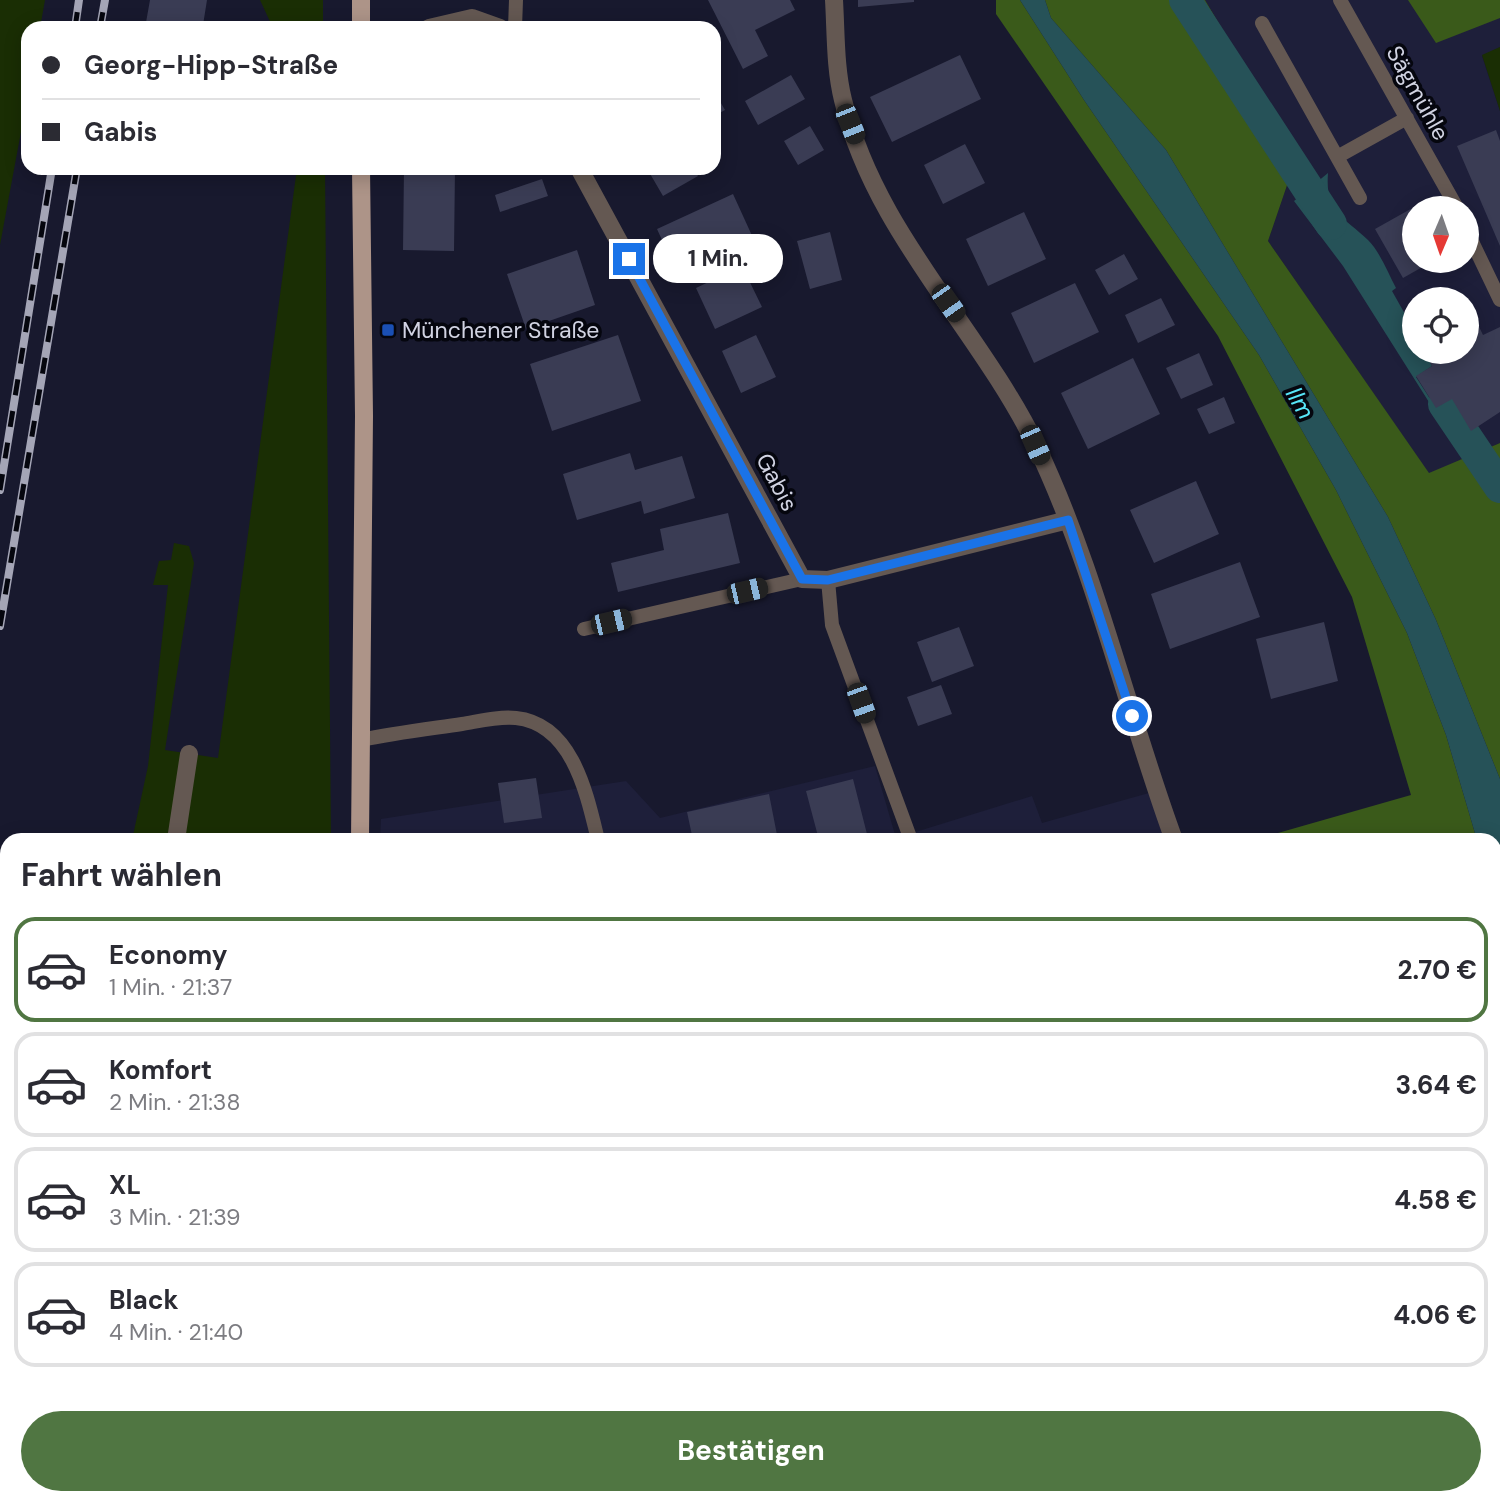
<!DOCTYPE html>
<html lang="de">
<meta charset="utf-8">
<style>
body{margin:0;font-family:"DM Sans",sans-serif;background:#f2f2f3;color:#2b2b33;height:100vh;display:flex;flex-direction:column;font-size:26px;white-space:nowrap}
*{box-sizing:border-box;margin:0}
p{font-size:23px;color:#7c7c81}
.icon{flex:none;width:38px;height:38px;fill:none;stroke:currentColor;stroke-width:2;stroke-linecap:round;stroke-linejoin:round}
.map{position:relative;flex:1;overflow:hidden}
.sheet{position:absolute;left:0px;top:833px;width:1502px;height:672px;display:flex;flex-direction:column;background:#fff;border-radius:21px 21px 0 0;box-shadow:0 4px 18px #0003}
.sheet>*{flex:none}
.hud{position:absolute;left:21px;top:21px;width:700px;height:154px;border-radius:21px;box-shadow:0 4px 18px #0003;display:grid;align-content:center;height:154px;padding:0 21px;background:#fff}
.needle{width:46px;rotate:182deg}
.fabs{position:absolute;left:1402px;top:196px;display:grid;gap:14px}
.fabs a{display:grid;place-items:center;width:77px;height:77px;border-radius:50%;background:#fff;box-shadow:0 4px 18px #0003;font-size:35px}
.end{position:absolute;width:32px;height:32px;margin:-16px;border:9px solid #1a73e8;background:#fff;box-shadow:0 0 0 4px #fff}
.from{border-radius:50%}
.bubble{position:absolute;height:49px;border-radius:24px;background:#fff;box-shadow:0 4px 18px #0003;font-size:23px;font-weight:700;line-height:49px;text-align:center}
.car{position:absolute;width:21px;height:42px;margin:-21px -10px;border-radius:9px;box-shadow:0 0 5px 2px #0007;background:linear-gradient(#222 24%,#8ab4d8 0 40%,#222 0 76%,#8ab4d8 0 86%,#222 0)}
.hud b{display:flex;align-items:center;gap:24px;height:66px;font-size:26px}
.hud b+b{border-top:2px solid #e1e1e2}
.hud i{width:18px;height:18px;background:#2b2b33}
ul{padding:0;list-style:none}
li{display:flex;align-items:center;gap:21px;height:105px;margin:0 14px 10px;padding:0 7px;border:4px solid #e1e1e2;border-radius:21px}
li div{flex:1}
li b{display:block;font-size:26px}
li em{font-style:normal;font-weight:700}
li.active{border-color:#507642}
li>.icon{width:63px;height:63px;stroke-width:1.5}
h2{padding:0 21px;font-size:32px;line-height:84px}
.action{display:flex;gap:14px;margin-top:auto;padding:14px 21px}
.action a{flex:1;height:80px;border-radius:42px;background:#507642;color:#fff;font-size:28px;font-weight:700;line-height:80px;text-align:center}
.map>svg:first-child{display:block}
</style>
<div class="map">
<svg width="1500" height="1505" viewBox="0 0 1500 1505">
<rect width="100%" height="100%" fill="#18192e"/>
<!-- built -->
<path fill="#1e1f3a" fill-rule="evenodd" d="M1205 0H1500V47L1482 56 1500 111V443L1429 474 1268 241 1297 156ZM1414 208H1466V261H1414ZM1414 299H1466V352H1414Z
M875 766 896 838 1032 796 1042 823 1156 791 1174 840H380L381 819 626 781 660 818Z
M364 1498H1407V1505H364Z"/>
<!-- green -->
<path fill="#1a2e04" d="M0 0H45L40 28H28V94L0 245Z
M260 0H323V28H273Z
M1500 47V111L1482 55Z
M297 168H325L331 840H132L148 766 168 585H153L159 561 171 560 174 543 189 546 194 563 165 750 218 758Z
M7 1228V1354L0 1363V1243Z"/>
<!-- forest -->
<path fill="#3a5a1a" d="M996 0H1020L1084 100 1259 355 1336 490 1407 633 1446 735 1477 840H1253L1411 795 1352 597 1218 336 996 14Z
M1045 0H1205L1297 156 1268 241 1429 473 1500 443V779L1436 620 1388 517 1166 150 1051 18Z
M1408 0H1500V18L1436 43Z
M1494 899 1500 918V1079L1494 1062Z"/>
<!-- water -->
<path fill="#265258" d="M1020 0H1045L1051 18 1166 150 1388 517 1436 620 1500 779V918L1495 899 1494 840H1477L1446 735 1407 633 1336 490 1259 355 1084 100Z
M1328 173C1325 213 1343 216 1368 240 1380 252 1388 273 1396 288L1392 291 1414 330V352H1425L1432 366 1416 377 1436 408 1452 399 1469 427 1451 437 1343 266 1294 201Z"/>
<g fill="none" stroke-linecap="round" stroke-linejoin="round">
<!-- canal -->
<path stroke="#265258" stroke-width="32" d="M1185 0 1331 224
M1444 404 1500 487"/>
</g>
<!-- building -->
<path fill="#3a3c54" d="M150 0H207L203 25 145 28Z
M708 0H790L795 10 755 30 768 56 743 69Z
M858 0H914V2L858 7Z
M960 55 981 99 892 142 870 97Z
M791 75 805 99 758 125 745 101Z
M714 91 725 110 714 116Z
M810 126 824 150 798 165 784 141Z
M1496 130 1500 141V246L1457 146Z
M965 144 985 183 943 204 924 165Z
M404 168H455L454 251 403 250Z
M656 168H693L698 176 663 196 649 172Z
M542 179 548 196 500 212 495 195Z
M733 194 754 240 678 275 657 229Z
M1432 197 1438 208H1414V261H1433L1403 278 1375 229Z
M1024 212 1046 259 988 286 966 239Z
M830 232 842 280 810 289 797 241Z
M577 250 595 305 526 329 507 274Z
M1124 254 1138 279 1109 295 1095 270Z
M742 266 762 307 715 329 696 288Z
M1075 283 1099 332 1034 363 1011 313Z
M1161 298 1175 325 1138 343 1125 315Z
M1466 300 1483 335 1500 327V412L1471 431 1452 399 1436 408 1416 376 1432 366 1425 352H1466Z
M618 335 641 401 552 431 530 364Z
M756 335 776 377 741 393 722 351Z
M1199 353 1213 385 1181 399 1166 368Z
M1133 358 1160 414 1088 449 1061 393Z
M1224 397 1235 423 1209 434 1197 409Z
M630 453 635 470 682 456 695 498 644 514 641 501 577 520 563 474Z
M1196 481 1219 534 1154 563 1130 510Z
M728 513 740 563 618 592 611 563 664 550 660 529Z
M1240 562 1260 617 1170 649 1151 594Z
M1324 622 1338 681 1271 699 1256 639Z
M959 627 974 666 932 682 917 642Z
M941 685 952 714 918 726 907 697Z
M536 778 542 818 504 823 498 783Z
M853 779 868 838 819 840 806 791Z
M769 794 778 840H693L687 812Z
M1495 1064 1500 1079V1096L1494 1097Z
M0 1496 25 1505H0Z
M401 1498H690L691 1505H392V1500Z
M699 1498H785L787 1505H701Z
M1143 1498H1248L1250 1505H1145Z"/>
<g fill="none" stroke-linecap="round" stroke-linejoin="round">
<!-- lane -->
<path stroke="#645852" stroke-width="14" d="M1340 0 1457 208
M1262 23 1360 198
M515 28 516 0
M1337 157 1407 118
M1466 229 1500 300
M828 580 832 625 911 840
M584 629 802 579
M361 740C394 733 428 729 462 724 480 721 499 716 516 718 573 724 587 795 598 840
M832 1498 833 1505
M1132 1498 1135 1505"/>
<!-- street -->
<path stroke="#645852" stroke-width="18" d="M834 0C836 33 835 68 843 100 874 231 978 327 1036 445 1096 571 1126 709 1174 840
M429 28 472 18 500 28
M579 168 802 579 828 580 1068 520
M176 840 189 754
M1407 1498V1505
M166 1505 170 1498"/>
<!-- secondary -->
<path stroke="#8d7a70" stroke-width="18" d="M278 1498 292 1505
M352 1498V1505"/>
<!-- primary -->
<path stroke="#ad9488" stroke-width="18" d="M361 0V28
M360 840 364 416 361 168
M267 1505 271 1498"/>
<defs>
<path id="rail" d="M75 28 79 0
M100 28 105 0
M0 490 52 168
M0 626 77 168
M0 1112 7 1074"/>
</defs>
<!-- rail casing -->
<use href="#rail" stroke="#a4a5b6" stroke-width="8"/>
<!-- rail -->
<use href="#rail" stroke="#05060e" stroke-width="5" stroke-dasharray="16" stroke-linecap="butt"/>
</g>
<g fill="none" stroke-linecap="round" stroke-linejoin="round">
<!-- route -->
<path stroke="#1a73e8" stroke-width="9" d="M629 259 802 579 828 580 1068 520 1132 716"/>
</g>
<!-- markers -->
<rect fill="#1a4fb4" stroke="#05060e" stroke-width="2.5" x="381" y="323" width="14" height="14" rx="3.5"/>
<g text-anchor="middle" stroke-width="7" stroke-linejoin="round" paint-order="stroke">
<!-- street labels -->
<g font-size="23" fill="#d1d3e2" stroke="#05060e">
<text transform="translate(1418 93) rotate(61)" y="8">Sägmühle</text>
<text transform="translate(777 482) rotate(62)" y="8">Gabis</text>
</g>
<!-- poi labels -->
<g font-size="23" fill="#d1d3e2" stroke="#05060e" text-anchor="start">
<text x="402" y="338">Münchener Straße</text>
</g>
<!-- water labels -->
<g font-size="24" font-style="italic" fill="#57e5f8" stroke="#05060e">
<text transform="translate(1300 403) rotate(60)" y="8">Ilm</text>
</g>
</g>
</svg>
<div class="fabs">
<a><svg class="needle" viewBox="-14 -14 28 28"><path d="M0-13l5 13h-10z" fill="#e53935"/><path d="M0 13l5-13h-10z" fill="#7c7c81"/></svg></a>
<a><svg class="icon" aria-label="locate" viewBox="0 0 24 24"><circle cx="12" cy="12" r="6"/><path d="M12 2v4M12 18v4M2 12h4M18 12h4"/></svg></a>
</div>
<i class="end from" style="left:1132px;top:716px"></i>
<i class="end" style="left:629px;top:259px"></i>
<div class="bubble" style="left:653px;top:234px;width:130px">1 Min.</div>
<i class="car" style="left:850px;top:124px;rotate:158deg"></i>
<i class="car" style="left:948px;top:303px;rotate:145deg"></i>
<i class="car" style="left:1035px;top:445px;rotate:156deg"></i>
<i class="car" style="left:747px;top:591px;rotate:77deg"></i>
<i class="car" style="left:611px;top:622px;rotate:77deg"></i>
<i class="car" style="left:861px;top:703px;rotate:160deg"></i>
<div class="hud">
<b><i class="from"></i>Georg-Hipp-Straße</b>
<b><i></i>Gabis</b>
</div>
<section class="sheet">
<h2>Fahrt wählen</h2>
<ul>
<li class="active"><svg class="icon" aria-label="car" viewBox="0 0 24 24"><path d="M5 17H2v-5l4-1 3-4h7l3 4 3 1v5h-3M9 17h6M6 11h13"/><circle cx="7" cy="17" r="2"/><circle cx="17" cy="17" r="2"/></svg><div><b>Economy</b><p>1 Min. · 21:37</p></div><em>2.70 €</em></li>
<li><svg class="icon" aria-label="car" viewBox="0 0 24 24"><path d="M5 17H2v-5l4-1 3-4h7l3 4 3 1v5h-3M9 17h6M6 11h13"/><circle cx="7" cy="17" r="2"/><circle cx="17" cy="17" r="2"/></svg><div><b>Komfort</b><p>2 Min. · 21:38</p></div><em>3.64 €</em></li>
<li><svg class="icon" aria-label="car" viewBox="0 0 24 24"><path d="M5 17H2v-5l4-1 3-4h7l3 4 3 1v5h-3M9 17h6M6 11h13"/><circle cx="7" cy="17" r="2"/><circle cx="17" cy="17" r="2"/></svg><div><b>XL</b><p>3 Min. · 21:39</p></div><em>4.58 €</em></li>
<li><svg class="icon" aria-label="car" viewBox="0 0 24 24"><path d="M5 17H2v-5l4-1 3-4h7l3 4 3 1v5h-3M9 17h6M6 11h13"/><circle cx="7" cy="17" r="2"/><circle cx="17" cy="17" r="2"/></svg><div><b>Black</b><p>4 Min. · 21:40</p></div><em>4.06 €</em></li>
</ul>
<div class="action"><a>Bestätigen</a></div>
</section>
</div>
